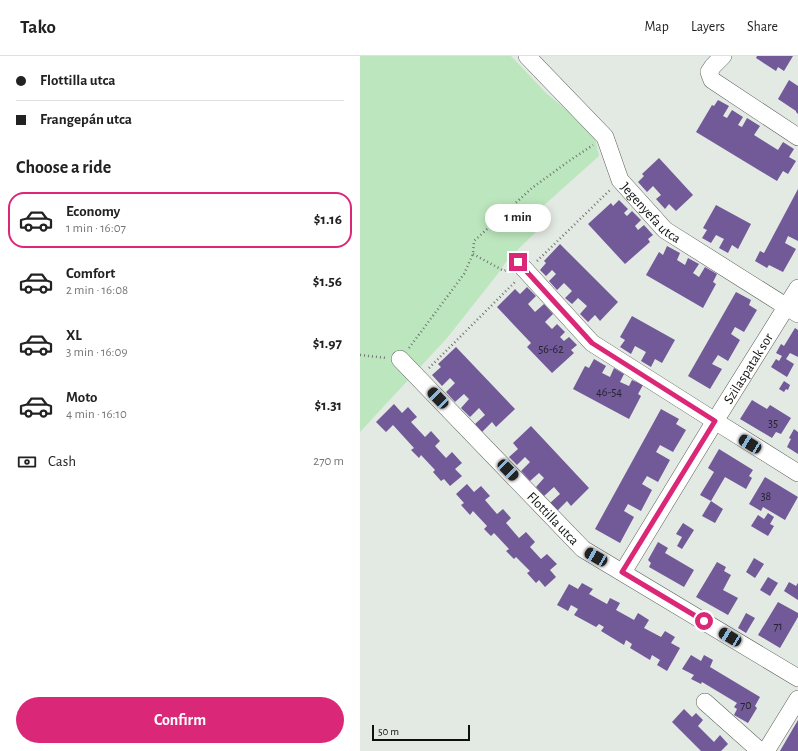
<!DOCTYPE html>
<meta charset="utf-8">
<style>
body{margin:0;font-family:"Alegreya Sans",sans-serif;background:#f6f6f6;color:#222;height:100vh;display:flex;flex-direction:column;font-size:15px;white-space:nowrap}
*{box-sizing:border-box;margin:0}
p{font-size:13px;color:#767676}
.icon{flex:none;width:22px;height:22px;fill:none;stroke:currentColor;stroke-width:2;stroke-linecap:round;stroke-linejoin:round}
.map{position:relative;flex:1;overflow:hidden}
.drawer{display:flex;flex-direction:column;background:#fff;width:360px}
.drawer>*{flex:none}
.hud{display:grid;align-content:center;height:88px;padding:0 16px;background:#fff}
.scale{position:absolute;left:12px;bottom:10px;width:98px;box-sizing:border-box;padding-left:4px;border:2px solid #0e100e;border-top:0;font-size:11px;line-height:14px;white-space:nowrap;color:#0e100e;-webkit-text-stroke:3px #e3e9e3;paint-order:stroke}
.end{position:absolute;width:18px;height:18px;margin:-9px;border:5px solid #db2777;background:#fff;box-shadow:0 0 0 2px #fff}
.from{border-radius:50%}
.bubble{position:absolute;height:28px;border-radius:14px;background:#fff;box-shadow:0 2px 10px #0003;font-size:13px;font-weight:700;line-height:28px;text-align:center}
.car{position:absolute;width:12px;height:24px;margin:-12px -6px;border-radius:5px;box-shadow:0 0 3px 1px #0007;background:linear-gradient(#222 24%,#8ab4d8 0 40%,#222 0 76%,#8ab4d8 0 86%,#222 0)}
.hud b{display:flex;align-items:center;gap:14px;height:38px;font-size:15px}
.hud b+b{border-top:1px solid #e0e0e0}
.hud i{width:10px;height:10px;background:#222}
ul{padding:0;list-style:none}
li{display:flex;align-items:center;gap:12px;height:56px;margin:0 8px 6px;padding:0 8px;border:2px solid transparent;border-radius:16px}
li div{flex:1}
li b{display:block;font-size:15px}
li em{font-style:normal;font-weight:700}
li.active{border-color:#db2777}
li>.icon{width:36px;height:36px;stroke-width:1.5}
h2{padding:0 16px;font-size:18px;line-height:48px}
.pay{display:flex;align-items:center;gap:10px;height:44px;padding:0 16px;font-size:15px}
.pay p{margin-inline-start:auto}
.cta{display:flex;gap:8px;margin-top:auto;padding:8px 16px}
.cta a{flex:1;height:46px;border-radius:24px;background:#db2777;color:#fff;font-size:16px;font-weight:700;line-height:46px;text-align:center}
header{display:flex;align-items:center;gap:24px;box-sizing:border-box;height:56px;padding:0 20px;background:#fff;border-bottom:1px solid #e0e0e0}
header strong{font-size:19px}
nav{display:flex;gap:22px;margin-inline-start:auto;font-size:14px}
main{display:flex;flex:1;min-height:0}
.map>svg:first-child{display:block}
</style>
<header>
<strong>Tako</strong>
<nav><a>Map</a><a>Layers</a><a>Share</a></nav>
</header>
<main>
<section class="drawer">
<div class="hud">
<b><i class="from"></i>Flottilla utca</b>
<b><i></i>Frangepán utca</b>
</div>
<h2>Choose a ride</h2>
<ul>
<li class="active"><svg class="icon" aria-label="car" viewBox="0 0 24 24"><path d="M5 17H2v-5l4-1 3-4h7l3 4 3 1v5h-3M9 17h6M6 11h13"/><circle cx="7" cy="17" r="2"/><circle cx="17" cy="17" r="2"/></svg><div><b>Economy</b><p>1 min · 16:07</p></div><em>$1.16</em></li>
<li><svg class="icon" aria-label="car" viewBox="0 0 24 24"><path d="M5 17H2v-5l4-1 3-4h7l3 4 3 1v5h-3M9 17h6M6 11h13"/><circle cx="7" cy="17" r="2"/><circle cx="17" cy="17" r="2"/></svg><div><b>Comfort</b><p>2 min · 16:08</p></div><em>$1.56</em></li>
<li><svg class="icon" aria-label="car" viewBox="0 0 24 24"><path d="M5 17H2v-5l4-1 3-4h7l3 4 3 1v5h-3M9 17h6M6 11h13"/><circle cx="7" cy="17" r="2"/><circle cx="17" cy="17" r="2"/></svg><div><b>XL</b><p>3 min · 16:09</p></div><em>$1.97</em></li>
<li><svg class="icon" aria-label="car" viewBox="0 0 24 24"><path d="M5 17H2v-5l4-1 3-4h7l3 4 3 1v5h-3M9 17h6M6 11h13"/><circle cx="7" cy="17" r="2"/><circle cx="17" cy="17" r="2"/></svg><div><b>Moto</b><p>4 min · 16:10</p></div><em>$1.31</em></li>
</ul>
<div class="pay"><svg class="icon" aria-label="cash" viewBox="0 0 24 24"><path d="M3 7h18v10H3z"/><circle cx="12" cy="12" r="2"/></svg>Cash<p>270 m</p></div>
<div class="cta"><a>Confirm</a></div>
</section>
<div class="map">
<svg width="438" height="695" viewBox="0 0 438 695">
<rect width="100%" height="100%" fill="#e3e9e3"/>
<!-- green -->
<path fill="#bce6bd" d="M0 0H151L186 37 234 77 239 100 182 151 171 167 178 174 148 203 140 215 87 282 0 376Z"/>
<!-- building -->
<path fill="#715a97" d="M397 0H433L424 15 418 11 416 15 396 2Z
M429 24 438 30V58L436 56V55L418 43Z
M358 44 369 50 363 60 367 62 372 54 383 61 378 69 382 71 387 62 400 70 394 79 418 94 423 86 434 93 429 101 436 105 428 118 423 115 417 125 336 76 352 49 354 50Z
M299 102 333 139 316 155 309 148 305 153 296 143 301 139 293 130 287 136 278 126 284 120 282 118Z
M438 133V185L428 180 425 187 436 193 423 216 409 209 407 212 395 205 400 195 404 197Z
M259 144 268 153 264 157 267 160 272 155 281 164 275 170 278 174 284 169 293 179 288 183 290 186 265 208 228 168 251 147 253 150Z
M356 149 391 168 378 193 372 189 368 197 359 192 364 183 356 179 351 187 342 182 347 174 343 172Z
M200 188 258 246 240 265 235 259 228 266 220 258 227 250 218 242 212 248 205 242 212 235 204 227 197 234 189 225 196 218 192 214 186 220 180 214 186 207 184 205Z
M307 190 320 197 317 204 325 209 328 202 339 208 333 217 339 221 345 211 357 218 353 226 356 228 343 252 286 219 299 196 303 199Z
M167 231 176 240 168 248 175 256 184 248 193 258 185 266 192 273 197 268 205 276 200 281 204 285 209 281 217 289 211 294 214 297 192 317 167 291 171 287 137 251 155 233 160 238Z
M376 236 391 244 389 249 397 254 384 276 375 271 371 278 380 284 368 305 358 299 352 308 362 313 350 333 328 320Z
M272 260 315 284 302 307 295 303 291 311 281 305 286 296 275 290 271 298 260 291 265 284 260 281Z
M435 272 438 274V301L430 297 426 303 434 308 427 321 411 311 416 303 419 305 422 300 416 297 421 288 424 290Z
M96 291 155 353 136 371 132 366 122 376 115 368 125 359 119 352 110 361 101 352 109 343 104 338 95 346 86 336 95 327 90 322 82 330 72 319 81 311 78 308Z
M234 303 246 310 242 317 250 321 254 312 264 318 260 326 269 330 272 324 283 329 278 338 281 340 269 363 213 333 225 310 229 312Z
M424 325 430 329 428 334 426 333 424 336 419 333Z
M392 344 407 353 410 349 431 362 421 378 416 376 412 382 380 363Z
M34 348 42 357 48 351 57 361 51 366 65 381 71 375 80 385 75 390 86 402 92 396 102 407 95 413 102 420 90 430 84 423 81 425 73 416 75 414 61 399 59 402 51 394 54 392 33 369 26 376 16 366Z
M301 353 319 363 316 368 326 374 313 396 300 389 296 396 310 404 298 426 287 420 282 428 292 434 281 455 268 448 264 455 274 461 260 487 235 473Z
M171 370 229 432 211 450 207 445 197 455 190 447 200 438 194 431 184 440 176 431 184 422 179 417 170 425 161 415 170 406 165 401 157 409 149 401 158 393 153 387Z
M434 373 438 376V398L427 391 431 383 429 382Z
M359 393 393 414 389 420 392 422 386 433 365 421 351 445 340 439 354 416 348 412Z
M405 421 438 441 425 464 403 451 401 455 389 448Z
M107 428 114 436 121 430 130 440 125 444 137 458 143 453 151 462 146 467 159 482 166 476 175 486 170 491 181 503 187 498 197 508 190 514 196 521 185 531 179 524 176 527 167 517 170 515 156 501 154 503 146 495 149 493 134 477 131 480 124 473 127 470 113 455 110 459 101 449 104 447 96 438Z
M351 445 363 453 355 467 342 460Z
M408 457 414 461 410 468 414 470 408 480 391 470 398 459 404 463Z
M323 467 334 474 322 493 317 490 322 481 316 478Z
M298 486 308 492 305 497 334 514 324 531 289 511 291 507 288 504Z
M394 502 404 508 395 522 386 516Z
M357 506 366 511 364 515 371 519 363 534 378 542 368 559 336 541Z
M408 521 418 527 410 540 400 534Z
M429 526 436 530 438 527V544L424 535Z
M222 527 233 533 229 538 247 548 250 542 260 547 256 554 274 564 278 557 289 564 284 572 301 581 305 575 315 581 311 587 320 592 307 615 297 609 300 604 292 599 290 604 270 592 272 588 266 584 264 589 241 575 244 571 239 568 236 571 214 559 218 553 211 549 208 555 197 549 209 528 218 533Z
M418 546 438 557V561L420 592 398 579Z
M386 557 395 562 386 577 378 572Z
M331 599 341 605 344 599 353 604 350 611 400 641 395 650 397 652 388 667 374 659 377 653 374 651 377 647 342 626 341 628 331 623 334 619 322 613Z
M324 653 332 661 336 657 343 664 338 670 354 686 360 679 368 688 361 695H341L312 666Z
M438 664V695H420Z"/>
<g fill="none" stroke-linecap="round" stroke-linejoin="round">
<defs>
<g id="minor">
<path id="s1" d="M167 0 245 81 260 124 305 174 438 258"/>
<path d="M363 0 353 10 349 16 352 24 438 81"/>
<path d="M158 206 232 287 355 365 438 417"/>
<path id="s2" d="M40 303 223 493 438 622"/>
<path id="s3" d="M263 516 355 365 438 232"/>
<path d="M345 646 400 695"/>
<path d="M406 695 438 643"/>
</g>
</defs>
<!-- minor casing -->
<use href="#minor" stroke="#5c615c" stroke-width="18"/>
<!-- path -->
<path stroke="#717571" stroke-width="2.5" stroke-dasharray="1 3" stroke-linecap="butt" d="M113 198 144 215 146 214
M177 205 251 133
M49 292 104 218 113 198 114 185 172 132 209 105 233 89
M0 299 27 302
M69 312 156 225"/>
<!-- minor -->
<use href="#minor" stroke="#fff" stroke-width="17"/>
</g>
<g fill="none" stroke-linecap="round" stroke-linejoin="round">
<!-- route -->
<path stroke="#db2777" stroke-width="5" d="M158 206 232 287 355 365 262 516 344 565"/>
</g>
<g text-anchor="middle" stroke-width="3.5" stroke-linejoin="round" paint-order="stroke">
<!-- number labels -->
<g font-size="12" fill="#272230">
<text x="191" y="297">56-62</text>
<text x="249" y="340">46-54</text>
<text x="413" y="371">35</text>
<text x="406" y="444">38</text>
<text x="418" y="574">71</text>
<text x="386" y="653">70</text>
</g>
<!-- street labels -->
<g font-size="14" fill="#0e100e" stroke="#e3e9e3">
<text dy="5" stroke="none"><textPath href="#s1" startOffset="203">Jegenyefa utca</textPath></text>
<text dy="5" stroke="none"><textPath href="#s3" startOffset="239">Szilaspatak sor</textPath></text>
<text dy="5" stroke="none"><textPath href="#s2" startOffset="221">Flottilla utca</textPath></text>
</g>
</g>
</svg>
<div class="scale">50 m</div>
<i class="end from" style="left:344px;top:565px"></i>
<i class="end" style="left:158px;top:206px"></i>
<div class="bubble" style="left:125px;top:148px;width:66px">1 min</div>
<i class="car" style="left:78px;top:342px;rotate:316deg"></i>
<i class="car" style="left:390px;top:388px;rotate:302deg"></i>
<i class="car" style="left:148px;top:414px;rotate:136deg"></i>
<i class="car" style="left:236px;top:501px;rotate:300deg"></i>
<i class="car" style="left:370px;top:581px;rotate:301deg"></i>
</div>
</main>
